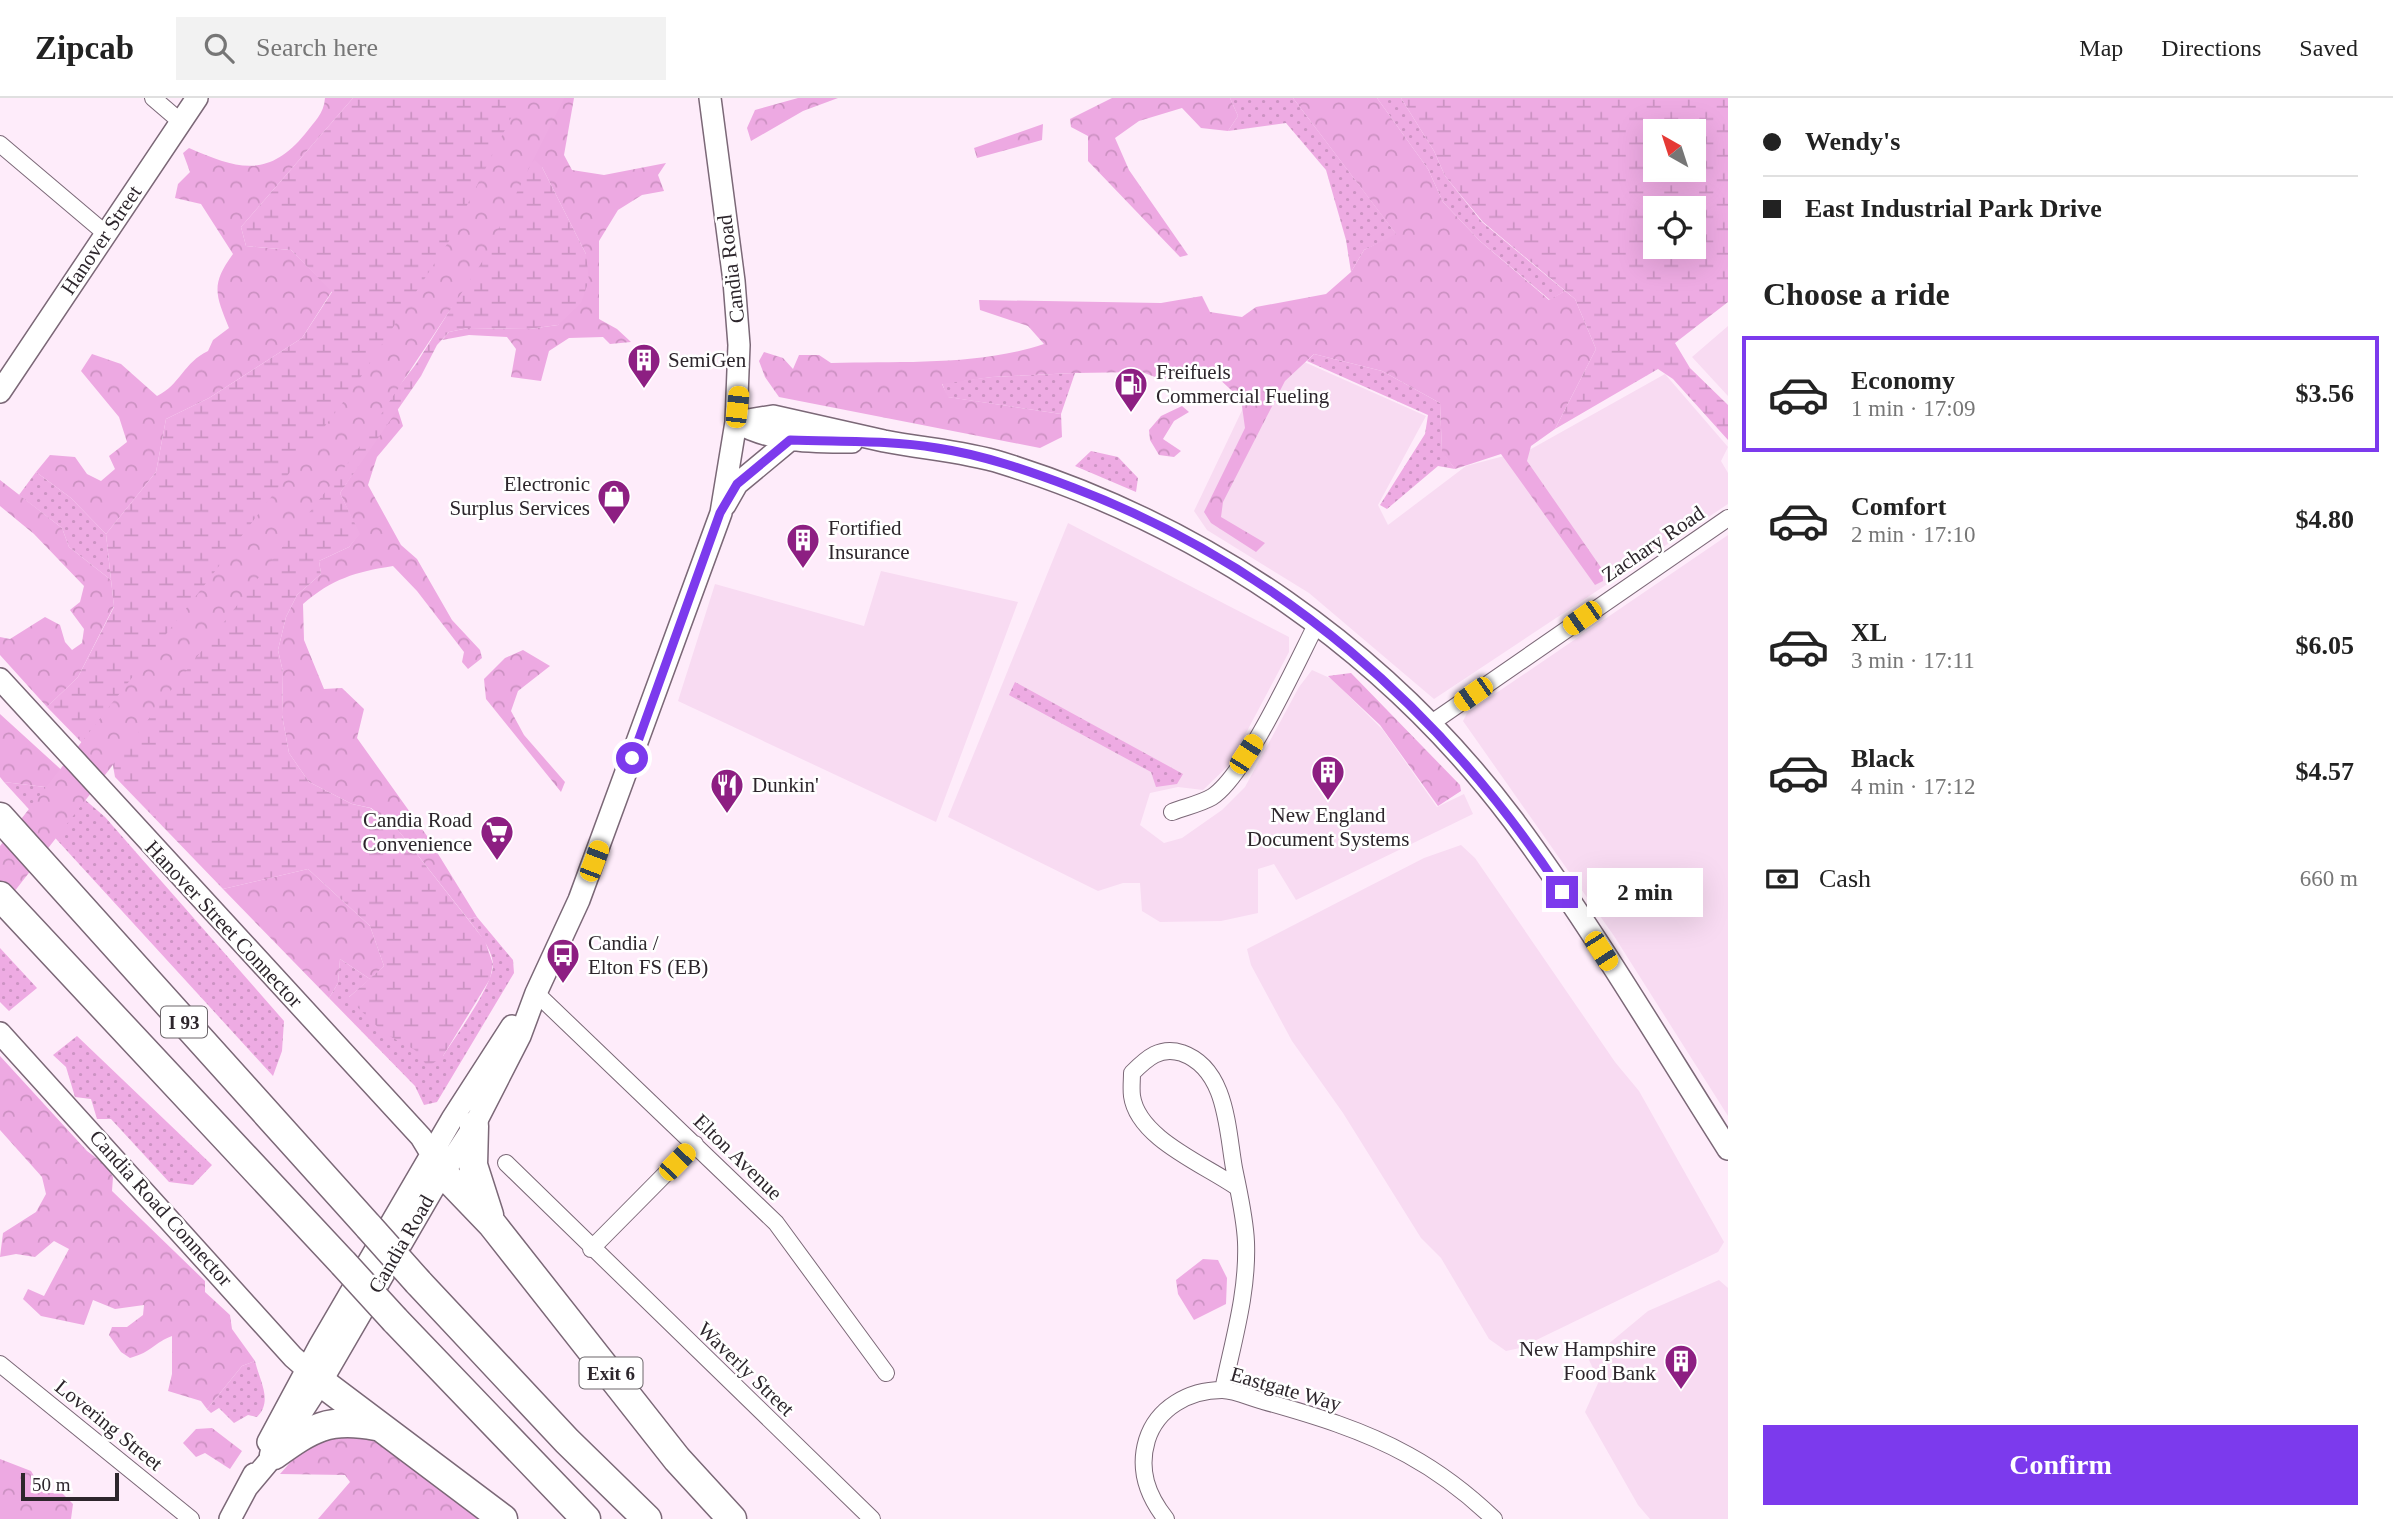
<!DOCTYPE html>
<meta charset="utf-8">
<style>
body{margin:0;font-family:Georgia,serif;background:#f2f2f2;color:#222;height:100vh;display:flex;flex-direction:column;font-size:26px;white-space:nowrap}
*{box-sizing:border-box;margin:0}
p{font-size:23px;color:#767676}
.icon{flex:none;width:38px;height:38px;fill:none;stroke:currentColor;stroke-width:2;stroke-linecap:round;stroke-linejoin:round}
.map{position:relative;flex:1;overflow:hidden}
.panel{display:flex;flex-direction:column;background:#fff;width:665px}
.panel>*{flex:none}
.top-card{display:grid;align-content:center;height:154px;padding:0 35px;background:#fff}
.needle{width:46px;rotate:321deg}
.fabs{position:absolute;left:1643px;top:21px;display:grid;gap:14px}
.fabs a{display:grid;place-items:center;width:63px;height:63px;border-radius:0px;background:#fff;box-shadow:0 7px 28px #0002;font-size:35px}
.scale{position:absolute;left:21px;bottom:18px;width:98px;box-sizing:border-box;padding-left:7px;border:4px solid #2d262c;border-top:0;font-size:19px;line-height:24px;white-space:nowrap;color:#2d262c;-webkit-text-stroke:5px #fff;paint-order:stroke}
.end{position:absolute;width:32px;height:32px;margin:-16px;border:9px solid #7c3aed;background:#fff;box-shadow:0 0 0 4px #fff}
.from{border-radius:50%}
.bubble{position:absolute;height:49px;border-radius:0px;background:#fff;box-shadow:0 7px 28px #0002;font-size:23px;font-weight:600;line-height:49px;text-align:center}
.car{position:absolute;width:21px;height:42px;margin:-21px -10px;border-radius:9px;box-shadow:0 0 5px 2px #0007;background:linear-gradient(#f5c518 24%,#345 0 40%,#f5c518 0 76%,#345 0 86%,#f5c518 0)}
.top-card b{display:flex;align-items:center;gap:24px;height:66px;font-size:26px}
.top-card b+b{border-top:2px solid #e0e0e0}
.top-card i{width:18px;height:18px;background:#222}
ul{padding:0;list-style:none}
li{display:flex;align-items:center;gap:21px;height:116px;margin:0 14px 10px;padding:0 21px;border:4px solid transparent;border-radius:0px}
li div{flex:1}
li b{display:block;font-size:26px}
li em{font-style:normal;font-weight:600}
li.current{border-color:#7c3aed}
li>.icon{width:63px;height:63px;stroke-width:1.5}
h2{padding:0 35px;font-size:32px;line-height:84px}
.pay{display:flex;align-items:center;gap:18px;height:77px;padding:0 35px;font-size:26px}
.pay p{margin-inline-start:auto}
.cta{display:flex;gap:14px;margin-top:auto;padding:14px 35px}
.cta a{flex:1;height:80px;border-radius:0px;background:#7c3aed;color:#fff;font-size:28px;font-weight:600;line-height:80px;text-align:center}
header{display:flex;align-items:center;gap:42px;box-sizing:border-box;height:98px;padding:0 35px;background:#fff;border-bottom:2px solid #e0e0e0}
header strong{font-size:33px}
nav{display:flex;gap:38px;margin-inline-start:auto;font-size:24px}
.search{width:490px;height:63px;background:#f2f2f2;display:flex;align-items:center;gap:18px;box-sizing:border-box;padding:0 24px;border-radius:0px;color:#767676;font-size:26px}
main{display:flex;flex:1;min-height:0}
.map>svg:first-child{display:block}
</style>
<header>
<strong>Zipcab</strong>
<div class="search"><svg class="icon" aria-label="search" viewBox="0 0 24 24"><circle cx="10" cy="10" r="6"/><path d="M15 15l6 6"/></svg>Search here</div>
<nav><a>Map</a><a>Directions</a><a>Saved</a></nav>
</header>
<main>
<div class="map">
<svg width="1728" height="1421" viewBox="0 0 1728 1421">
<defs>
<pattern id="grass-dots" width="8" height="8" patternUnits="userSpaceOnUse" patternTransform="scale(1.75)"><rect width="8" height="8" fill="#eeabe3"/><path d="M2 2h.1M6 6h.1" fill="none" stroke="#cc93c3" stroke-width="1.8" stroke-linecap="round"/></pattern>
<pattern id="forest-crowns" width="20" height="18" patternUnits="userSpaceOnUse" patternTransform="scale(1.75)"><rect width="20" height="18" fill="#eda9e2"/><path d="M2 6a3 3 0 1 1 6 0M12 15a3 3 0 1 1 6 0" fill="none" stroke="#cc91c2"/></pattern>
<pattern id="wetland-marsh" width="20" height="14" patternUnits="userSpaceOnUse" patternTransform="scale(1.75)"><rect width="20" height="14" fill="#eeabe3"/><path d="M1 5h8M5 5V1M11 12h8M15 12V8" fill="none" stroke="#cc93c3"/></pattern>
<pattern id="park-crowns" width="20" height="18" patternUnits="userSpaceOnUse" patternTransform="scale(1.75)"><rect width="20" height="18" fill="#eeabe3"/><path d="M2 6a3 3 0 1 1 6 0M12 15a3 3 0 1 1 6 0" fill="none" stroke="#cc93c3"/></pattern>
</defs>
<rect width="100%" height="100%" fill="#feecfa"/>
<!-- built -->
<path fill="#f8dbf2" d="M1728 228V298L1692 259Z
M1284 255 1426 318 1378 407 1388 427 1466 368 1531 351 1665 276 1728 349 1721 363 1728 375V406L1434 601 1309 495 1207 432 1194 413 1246 304Z
M1068 425 1289 539V554L1229 667 1203 692 1178 689 1150 695 1140 727 1164 745 1182 740 1222 712 1245 689 1299 589 1312 572 1332 581 1383 632 1437 709 1464 696 1473 716 1296 802 1274 766 1258 771V815L1221 823 1160 824 1142 813 1140 785H1123L1098 793 948 719Z
M1728 437V1018L1614 838 1463 623 1467 615Z
M881 473 1018 504 936 724 678 603 715 486 864 528Z
M1461 747 1475 760 1615 964 1639 993 1724 1144 1718 1154 1520 1250 1506 1253 1489 1241 1441 1160 1421 1140 1343 1015 1292 943 1251 867 1247 851 1424 760Z
M1719 1182 1728 1190V1421H1650L1638 1407 1585 1314 1599 1283 1589 1262 1648 1213Z"/>
<!-- grass -->
<path fill="url(#grass-dots)" d="M1230 0H1293L1397 137 1364 152 1351 174 1346 142 1326 72 1286 25 1228 33 1238 18Z
M1377 0H1401L1434 53 1445 78 1482 124 1565 193 1550 202 1480 143 1443 104 1428 71Z
M1314 256 1382 273 1440 305 1442 353 1455 371 1438 368 1387 411 1380 407 1425 336 1428 317 1307 263Z
M1075 275 1061 316 947 299 942 285 992 279Z
M1091 353 1118 359 1138 380 1136 394 1075 368Z
M36 374 71 400 106 436 111 482 69 449 62 430 19 397Z
M1015 584 1183 676 1177 686 1156 689 1151 674 1009 597Z
M4 684 45 689 61 700H83L105 719 284 923 282 953 273 978Z
M477 819 513 862 514 875 437 1004 424 1007 415 988 329 900 338 885 340 861 370 881 349 899C380 931 398 948 443 958 455 939 495 885 493 865 491 849 478 834 468 821Z
M0 850 37 890 9 913 0 904Z
M77 938 212 1067 193 1087 169 1084 111 1021H97L91 1001 75 999 66 969 53 957Z
M255 1263C260 1284 273 1303 257 1319L248 1317 234 1325 219 1310 211 1315 207 1311 242 1268Z"/>
<!-- forest -->
<path fill="url(#forest-crowns)" d="M325 0H353L241 129 246 148 291 152 332 193 302 240 209 300 166 321 156 374 106 436 71 400 36 374 50 357 75 359 87 376 101 383 115 371 109 358 127 344 119 319 81 273 92 256 121 266 157 298C180 287 184 264 208 253L213 242 229 230C216 197 210 187 233 156L201 106 175 100 178 86 190 74 183 55 189 50C237 71 268 81 305 36 314 24 324 16 325 0Z
M527 0H574L564 57 572 72 604 77 666 65 658 77 664 93 642 97 618 112 599 143V221L617 231 631 244 610 246 603 239 569 240 549 253 541 283 511 279 516 251 507 239 469 237 442 242 449 234 468 230 529 231 558 227 586 156 542 69 524 72C478 159 439 238 377 315Z
M798 0H838L803 13 751 43 747 30 755 12Z
M1112 0H1230L1238 18 1228 33 1201 30 1182 10 1139 23 1115 40 1129 72 1188 157 1180 159 1088 63V38L1071 29 1070 21Z
M1293 0H1377L1428 71 1443 104 1480 143 1549 202 1565 193 1575 201 1596 251 1555 331 1531 348 1527 363 1602 471 1603 483 1595 487 1501 356 1455 371 1442 354 1440 305 1382 273 1314 256 1285 283 1223 404 1221 419 1265 445 1256 454 1211 425 1204 414 1245 330 1241 301 1217 279 1160 281 1142 274 1075 275 992 279 942 286 948 299 1061 316 1062 339 1040 350 779 299 765 279 759 263 764 254 783 260 793 271 799 257H819L831 265C901 263 978 268 1044 246L1028 228 980 212 979 202 1161 205 1202 198 1210 214 1242 219 1256 209 1326 196 1351 174 1364 152 1396 136Z
M1043 26 1042 42 977 60 974 50Z
M1182 308 1189 314 1174 323 1163 341 1181 353 1174 359 1159 357 1150 342 1149 332 1161 318Z
M397 309 403 328 377 359 368 387 401 447 417 461 452 522 480 552 482 560 468 571 462 564 464 554 417 493 393 468C355 474 332 481 303 506L304 542 324 591 342 590 364 611 357 640 427 738 477 819 468 821 394 727 371 710 352 706 309 684 289 655 282 617 283 574 278 552 286 519 297 497 321 476 319 463 349 449 359 436 340 395Z
M0 382 62 430 69 449 111 482 114 508 78 579 47 609 0 557V539L10 541 45 519 60 527 65 544 72 552 82 545 84 531 70 512 80 504 84 488 34 436 0 408Z
M523 552 550 568 518 593 511 613 524 637 565 684 561 694 486 601 484 581 505 560Z
M1351 575 1460 687 1461 693 1438 708 1380 627 1328 578Z
M0 616 67 677 61 700 45 689 4 684 0 679Z
M308 771 370 828 384 868 370 881 340 861 338 885 329 900 223 791Z
M0 958 87 1053 107 1068 113 1079 112 1093 205 1183V1194L230 1217 232 1231 255 1263 242 1268 207 1311 201 1303 168 1293 172 1276V1238C155 1244 152 1254 130 1260L121 1254 109 1237 112 1229H127L143 1217 144 1207 115 1211 93 1202 84 1227 41 1218 23 1201 28 1191 44 1198 69 1151 54 1143 35 1159 16 1156 0 1159 3 1135 36 1114 46 1096 42 1079 0 1032Z
M212 1330 242 1353 230 1371 205 1355 196 1359 183 1345 196 1331Z
M330 1334 377 1341 483 1421H318L350 1384 345 1377 280 1376 302 1351Z
M0 1361 31 1373 44 1395H62L73 1406 71 1421H0Z"/>
<!-- wetland -->
<path fill="url(#wetland-marsh)" fill-rule="evenodd" d="M353 0H527L451 161 87 650 47 609 78 579 114 509 106 436 156 374 166 321 209 300 302 240 332 194 291 152 246 148 241 129Z
M1401 0H1728V204L1675 245 1690 270 1728 307V342L1673 281 1658 271 1555 331 1596 251 1575 201 1483 124 1445 78 1434 53ZM1656 33H1694V72H1656ZM1656 110H1694V149H1656Z
M535 62 542 69 586 156 589 182 581 205 558 227 529 231 468 230 449 234 437 247 421 278 340 395 360 436 349 449 319 463 321 476 297 497 286 519 278 552 283 574 282 617 289 655 309 684 352 706 370 710 394 727 485 843 493 866 490 881 443 958 428 969 415 952 384 935 348 900 384 868 370 828 308 771 223 791 115 679 112 662 416 266 450 212 524 72Z"/>
<!-- park -->
<path fill="url(#park-crowns)" d="M521 0H564L482 164 354 357 0 812V748L203 489 353 291 449 143Z
M1203 1161 1218 1162 1227 1180 1226 1206 1194 1222 1178 1196 1176 1182Z"/>
<g fill="none" stroke-linecap="round" stroke-linejoin="round">
<defs>
<path id="street" d="M153 0 181 24
M0 46 105 135
M1430 626 1728 420
M1172 714C1184 709 1200 706 1212 699 1246 677 1297 564 1317 525
M536 895 776 1125 886 1275
M506 1065 872 1421
M591 1151 695 1046
M0 1266 191 1421
M1223 1292C1233 1243 1248 1195 1246 1144 1245 1120 1239 1095 1234 1070 1227 1031 1227 971 1182 955 1160 948 1147 960 1132 975 1132 982 1131 991 1132 998 1138 1041 1206 1067 1238 1090
M1166 1421C1147 1397 1138 1372 1147 1342 1157 1310 1189 1292 1222 1292 1235 1292 1251 1300 1263 1303 1313 1317 1363 1332 1408 1357 1439 1374 1469 1397 1494 1421"/>
<path id="secondary" d="M0 294 197 0
M736 324 773 318C810 326 847 335 884 343 924 351 963 353 1002 365 1205 428 1385 552 1513 722 1591 827 1658 941 1728 1051
M736 324C771 344 812 344 852 344
M725 407 737 386 790 342
M0 581 421 1039 443 1075
M0 935 293 1259 317 1280
M268 1344 320 1247 452 1021 512 928
M248 1388 274 1357 321 1284 433 1091 474 1028 520 938 536 895 579 802 721 415 736 324 739 247 734 183 710 0
M230 1421 254 1376"/>
<path id="highway" d="M0 719 369 1129
M0 798 343 1165
M474 1028 473 1067 489 1117
M443 1075 492 1126 677 1361 732 1421
M418 1184 567 1343 647 1421
M395 1222 586 1421
M321 1284 503 1421
M274 1357C312 1330 328 1319 376 1328"/>
</defs>
<!-- street casing -->
<use href="#street" stroke="#7b6877" stroke-width="18"/>
<!-- secondary casing -->
<use href="#secondary" stroke="#7b6877" stroke-width="24"/>
<!-- highway casing -->
<use href="#highway" stroke="#7b6877" stroke-width="31"/>
<!-- street -->
<use href="#street" stroke="#fff" stroke-width="16"/>
<!-- secondary -->
<use href="#secondary" stroke="#fff" stroke-width="21"/>
<!-- highway -->
<use href="#highway" stroke="#fff" stroke-width="28"/>
<defs>
<path id="highway-bridge" d="M369 1129 418 1184
M343 1165 395 1222"/>
</defs>
<!-- highway-bridge casing -->
<use href="#highway-bridge" stroke="#7b6877" stroke-width="31" stroke-linecap="butt"/>
<!-- highway-bridge -->
<use href="#highway-bridge" stroke="#fff" stroke-width="28"/>
</g>
<g fill="none" stroke-linecap="round" stroke-linejoin="round">
<!-- route -->
<path stroke="#7c3aed" stroke-width="9" d="M632 660 720 415 737 386 790 342C839 344 888 342 937 350 984 357 1029 373 1074 390 1278 468 1443 612 1562 794"/>
</g>
<!-- icons -->
<defs>
<symbol id="building-pin" viewBox="-11 -11 22 30"><path d="M0 17L-7.5 6A9.5 9.5 0 1 1 7.5 6Z" fill="#8d1f82" stroke="#fff"/><path d="M-4-6H4V6H1V3H-1V6H-4ZM-2.5-4.3h1.7v1.8h-1.7ZM.8-4.3h1.7v1.8H.8ZM-2.5-1h1.7V.8h-1.7ZM.8-1h1.7V.8H.8Z" fill="#fff"/></symbol>
<symbol id="fuel-pin" viewBox="-11 -11 22 30"><path d="M0 17L-7.5 6A9.5 9.5 0 1 1 7.5 6Z" fill="#8d1f82" stroke="#fff"/><path d="M-5.5-6h7V0h2V4h1.3V-2.5L3-4.5l.8-.8L6-3V5H2.5V1h-1V6h-7ZM-4.2-4.7v3.2H.2V-4.7Z" fill="#fff"/></symbol>
<symbol id="shop-pin" viewBox="-11 -11 22 30"><path d="M0 17L-7.5 6A9.5 9.5 0 1 1 7.5 6Z" fill="#8d1f82" stroke="#fff"/><path d="M-5-2.5h2.3a2.7 3.5 0 0 1 5.4 0H5L5.5 6h-11ZM-1.5-2.5h3a1.5 2.3 0 0 0-3 0Z" fill="#fff"/></symbol>
<symbol id="restaurant-pin" viewBox="-11 -11 22 30"><path d="M0 17L-7.5 6A9.5 9.5 0 1 1 7.5 6Z" fill="#8d1f82" stroke="#fff"/><path d="M-5-6h1v4h1v-4h1v4h1v-4h1v5L-1.5 .5V6h-2V.5L-5-1ZM5-6V6H3V1.5H1.5Q1.5-4 5-6Z" fill="#fff"/></symbol>
<symbol id="supermarket-pin" viewBox="-11 -11 22 30"><path d="M0 17L-7.5 6A9.5 9.5 0 1 1 7.5 6Z" fill="#8d1f82" stroke="#fff"/><path d="M-6-5.5h2.5l.6 2H6L4.5 2H-2.5L-4.4-4H-6ZM-1.5 3.2a1.3 1.3 0 1 0 .1 0ZM3 3.2a1.3 1.3 0 1 0 .1 0Z" fill="#fff"/></symbol>
<symbol id="bus-pin" viewBox="-11 -11 22 30"><path d="M0 17L-7.5 6A9.5 9.5 0 1 1 7.5 6Z" fill="#8d1f82" stroke="#fff"/><path d="M-5-6H5V4H4V6H2V4H-2V6H-4V4H-5ZM-3.5-4V0h7V-4ZM-3.5 1.2v1.5H-2V1.2ZM2 1.2v1.5H3.5V1.2Z" fill="#fff"/></symbol>
</defs>
<g fill-rule="evenodd">
<use href="#building-pin" x="625" y="243" width="38" height="52"/>
<use href="#fuel-pin" x="1112" y="267" width="38" height="52"/>
<use href="#shop-pin" x="595" y="379" width="38" height="52"/>
<use href="#building-pin" x="784" y="423" width="38" height="52"/>
<use href="#building-pin" x="1309" y="655" width="38" height="52"/>
<use href="#restaurant-pin" x="708" y="668" width="38" height="52"/>
<use href="#supermarket-pin" x="478" y="715" width="38" height="52"/>
<use href="#bus-pin" x="544" y="838" width="38" height="52"/>
<use href="#building-pin" x="1662" y="1244" width="38" height="52"/>
</g>
<g text-anchor="middle" stroke-width="5" stroke-linejoin="round" paint-order="stroke">
<!-- shield labels -->
<g fill="#fff" stroke="#6c676b" stroke-width="2">
<rect x="161" y="908.5" width="46" height="31" rx="5"/>
<rect x="579.5" y="1259.5" width="63" height="31" rx="5"/>
</g>
<g font-size="19" font-weight="bold" fill="#2d262c">
<text x="184" y="931">I 93</text>
<text x="611" y="1282">Exit 6</text>
</g>
<!-- street labels -->
<g font-size="21" fill="#2d262c" stroke="#fff">
<text transform="translate(101 142) rotate(-56)" y="7">Hanover Street</text>
<text transform="translate(731 171) rotate(-97)" y="7">Candia Road</text>
<text transform="translate(1653 446) rotate(-34)" y="7">Zachary Road</text>
<text transform="translate(224 826) rotate(47)" y="7">Hanover Street Connector</text>
<text transform="translate(738 1059) rotate(44)" y="7">Elton Avenue</text>
<text transform="translate(161 1110) rotate(48)" y="7">Candia Road Connector</text>
<text transform="translate(401 1146) rotate(-60)" y="7">Candia Road</text>
<text transform="translate(746 1271) rotate(44)" y="7">Waverly Street</text>
<text transform="translate(1286 1291) rotate(16)" y="7">Eastgate Way</text>
<text transform="translate(109 1327) rotate(39)" y="7">Lovering Street</text>
</g>
<!-- poi labels -->
<g font-size="21" fill="#2d262c" stroke="#fff" text-anchor="start">
<text x="668" y="269">SemiGen</text>
<text x="1156" y="281">Freifuels<tspan x="1156" dy="24">Commercial Fueling</tspan></text>
<text x="590" y="393" text-anchor="end">Electronic<tspan x="590" dy="24">Surplus Services</tspan></text>
<text x="828" y="437">Fortified<tspan x="828" dy="24">Insurance</tspan></text>
<text x="752" y="694">Dunkin'</text>
<text x="1328" y="724" text-anchor="middle">New England<tspan x="1328" dy="24">Document Systems</tspan></text>
<text x="472" y="729" text-anchor="end">Candia Road<tspan x="472" dy="24">Convenience</tspan></text>
<text x="588" y="852">Candia /<tspan x="588" dy="24">Elton FS (EB)</tspan></text>
<text x="1656" y="1258" text-anchor="end">New Hampshire<tspan x="1656" dy="24">Food Bank</tspan></text>
</g>
</g>
</svg>
<div class="fabs">
<a><svg class="needle" viewBox="-14 -14 28 28"><path d="M0-13l5 13h-10z" fill="#e53935"/><path d="M0 13l5-13h-10z" fill="#767676"/></svg></a>
<a><svg class="icon" aria-label="locate" viewBox="0 0 24 24"><circle cx="12" cy="12" r="6"/><path d="M12 2v4M12 18v4M2 12h4M18 12h4"/></svg></a>
</div>
<div class="scale">50 m</div>
<i class="end from" style="left:632px;top:660px"></i>
<i class="end" style="left:1562px;top:794px"></i>
<div class="bubble" style="left:1587px;top:770px;width:116px">2 min</div>
<i class="car" style="left:737px;top:309px;rotate:6deg"></i>
<i class="car" style="left:1582px;top:520px;rotate:235deg"></i>
<i class="car" style="left:1473px;top:596px;rotate:235deg"></i>
<i class="car" style="left:1246px;top:656px;rotate:33deg"></i>
<i class="car" style="left:594px;top:763px;rotate:21deg"></i>
<i class="car" style="left:1601px;top:853px;rotate:147deg"></i>
<i class="car" style="left:677px;top:1064px;rotate:44deg"></i>
</div>
<section class="panel">
<div class="top-card">
<b><i class="from"></i>Wendy's</b>
<b><i></i>East Industrial Park Drive</b>
</div>
<h2>Choose a ride</h2>
<ul>
<li class="current"><svg class="icon" aria-label="car" viewBox="0 0 24 24"><path d="M5 17H2v-5l4-1 3-4h7l3 4 3 1v5h-3M9 17h6M6 11h13"/><circle cx="7" cy="17" r="2"/><circle cx="17" cy="17" r="2"/></svg><div><b>Economy</b><p>1 min · 17:09</p></div><em>$3.56</em></li>
<li><svg class="icon" aria-label="car" viewBox="0 0 24 24"><path d="M5 17H2v-5l4-1 3-4h7l3 4 3 1v5h-3M9 17h6M6 11h13"/><circle cx="7" cy="17" r="2"/><circle cx="17" cy="17" r="2"/></svg><div><b>Comfort</b><p>2 min · 17:10</p></div><em>$4.80</em></li>
<li><svg class="icon" aria-label="car" viewBox="0 0 24 24"><path d="M5 17H2v-5l4-1 3-4h7l3 4 3 1v5h-3M9 17h6M6 11h13"/><circle cx="7" cy="17" r="2"/><circle cx="17" cy="17" r="2"/></svg><div><b>XL</b><p>3 min · 17:11</p></div><em>$6.05</em></li>
<li><svg class="icon" aria-label="car" viewBox="0 0 24 24"><path d="M5 17H2v-5l4-1 3-4h7l3 4 3 1v5h-3M9 17h6M6 11h13"/><circle cx="7" cy="17" r="2"/><circle cx="17" cy="17" r="2"/></svg><div><b>Black</b><p>4 min · 17:12</p></div><em>$4.57</em></li>
</ul>
<div class="pay"><svg class="icon" aria-label="cash" viewBox="0 0 24 24"><path d="M3 7h18v10H3z"/><circle cx="12" cy="12" r="2"/></svg>Cash<p>660 m</p></div>
<div class="cta"><a>Confirm</a></div>
</section>
</main>
